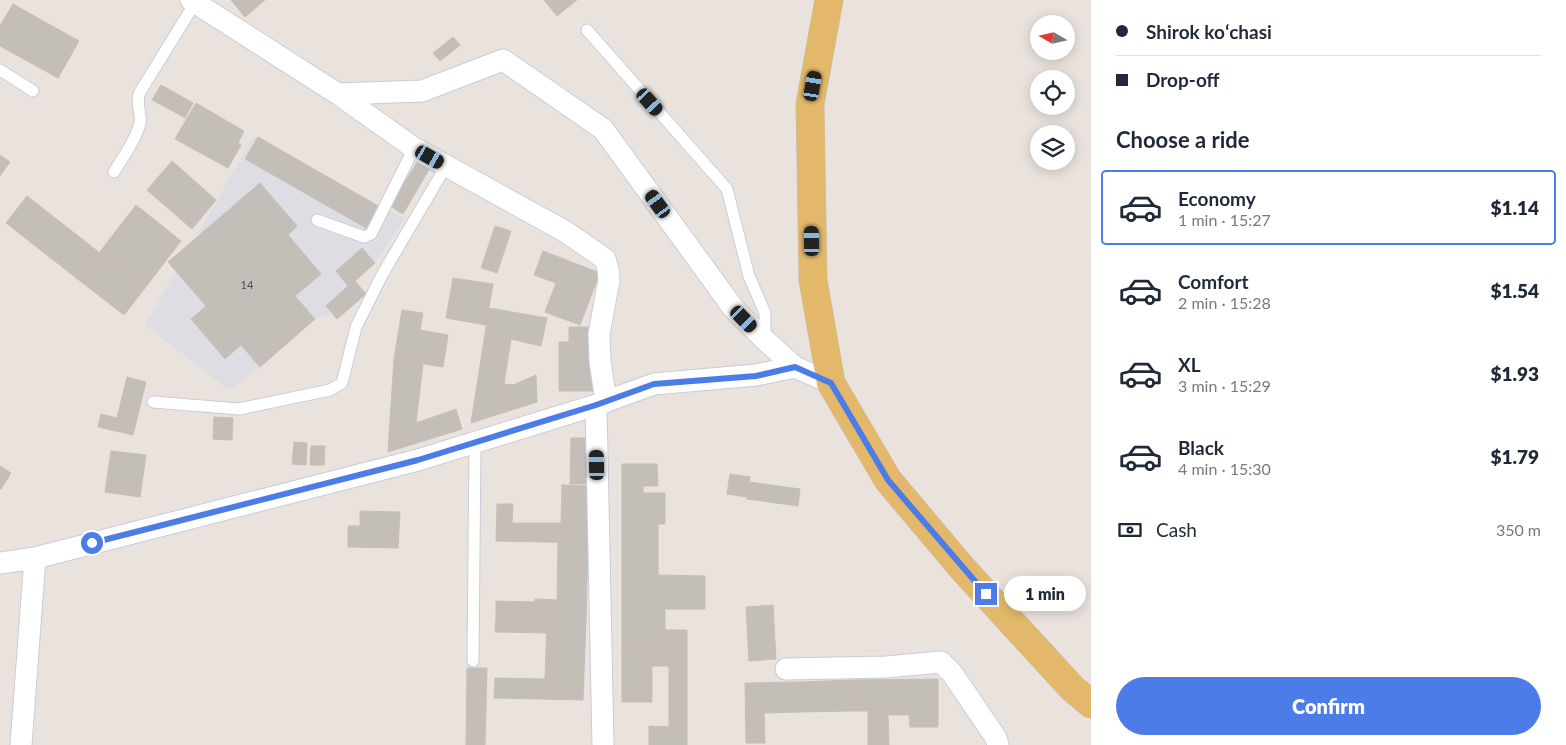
<!DOCTYPE html>
<meta charset="utf-8">
<style>
body{margin:0;font-family:Lato,sans-serif;background:#f6f6f7;color:#1f2937;height:100vh;display:flex;flex-direction:column;font-size:19px;white-space:nowrap}
*{box-sizing:border-box;margin:0}
p{font-size:16px;color:#747a83}
.icon{flex:none;width:28px;height:28px;fill:none;stroke:currentColor;stroke-width:2;stroke-linecap:round;stroke-linejoin:round}
.map{position:relative;flex:1;overflow:hidden}
.drawer{display:flex;flex-direction:column;background:#fff;width:475px}
.drawer>*{flex:none}
.hud{display:grid;align-content:center;height:110px;padding:0 25px;background:#fff}
.needle{width:32px;rotate:279deg}
.tools{position:absolute;left:1030px;top:15px;display:grid;gap:10px}
.tools a{display:grid;place-items:center;width:45px;height:45px;border-radius:50%;background:#fff;box-shadow:0 2px 12px #0003;font-size:25px}
.end{position:absolute;width:22px;height:22px;margin:-11px;border:6px solid #4c7ce8;background:#fff;box-shadow:0 0 0 2px #fff}
.from{border-radius:50%}
.bubble{position:absolute;height:35px;border-radius:18px;background:#fff;box-shadow:0 2px 12px #0003;font-size:16px;font-weight:800;line-height:35px;text-align:center}
.car{position:absolute;width:15px;height:30px;margin:-15px -8px;border-radius:6px;box-shadow:0 0 4px 1px #0007;background:linear-gradient(#222 24%,#8ab4d8 0 40%,#222 0 76%,#8ab4d8 0 86%,#222 0)}
.hud b{display:flex;align-items:center;gap:18px;height:48px;font-size:19px}
.hud b+b{border-top:1px solid #e0e1e3}
.hud i{width:12px;height:12px;background:#1f2937}
ul{padding:0;list-style:none}
li{display:flex;align-items:center;gap:15px;height:75px;margin:0 10px 8px;padding:0 15px;border:2px solid transparent;border-radius:5px}
li div{flex:1}
li b{display:block;font-size:19px}
li em{font-style:normal;font-weight:800}
li.active{border-color:#4c7ce8}
li>.icon{width:45px;height:45px;stroke-width:1.5}
h2{padding:0 25px;font-size:22px;line-height:60px}
.pay{display:flex;align-items:center;gap:12px;height:55px;padding:0 25px;font-size:19px}
.pay p{margin-inline-start:auto}
.button{display:flex;gap:10px;margin-top:auto;padding:10px 25px}
.button a{flex:1;height:58px;border-radius:30px;background:#4c7ce8;color:#fff;font-size:20px;font-weight:800;line-height:58px;text-align:center}
main{display:flex;flex:1;min-height:0}
.map>svg:first-child{display:block}
</style>
<main>
<div class="map">
<svg width="1091" height="745" viewBox="0 0 1091 745">
<rect width="100%" height="100%" fill="#eae3dd"/>
<!-- industrial -->
<path fill="#dedde4" d="M254 136 380 207 405 218 375 263 355 280 366 294 337 319 331 313 315 319 260 367 229 390 145 325Z"/>
<!-- building -->
<path fill="#c3beb8" stroke="#c6bfb7" d="M231 0H265L245 17Z
M544 0H577L557 16Z
M13 4 79 41 58 78 0 46V26Z
M453 37 460 45 440 61 433 53Z
M161 85 179 95 171 110 152 100Z
M179 95 193 103 185 118 171 110Z
M196 103 244 131 238 143 241 145 228 168 175 139Z
M258 137 380 207 368 229 245 159Z
M0 155 10 162 0 176Z
M419 159 431 166 403 214 390 206Z
M172 161 216 200 192 229 147 190Z
M260 183 297 226 288 235 321 274 295 296 315 319 260 367 241 345 225 359 191 319 206 306 168 262Z
M27 196 96 250 75 277 6 223Z
M136 205 181 241 145 288 99 253Z
M495 226 511 231 497 273 481 268Z
M362 248 375 263 355 281 366 294 337 319 326 306 348 286 336 271Z
M96 250 145 288 124 315 75 277Z
M543 251 600 273 580 325 545 312 556 283 534 275Z
M453 278 493 284 486 325 446 318Z
M489 308 547 318 541 346 511 339 504 384 513 385 536 375 537 402 471 423Z
M402 310 423 313 420 330 448 335 443 367 394 359Z
M569 327H592L593 391H576L575 342H569Z
M559 342H575L576 391H559Z
M394 359 423 363 416 423 456 409 462 429 388 452Z
M127 377 146 382 133 435 98 427 101 414 117 418Z
M214 417 233 418 232 440 213 439Z
M571 438H589L588 484H570Z
M294 442 307 443 306 465 292 464Z
M311 446H325L324 465H310Z
M111 451 146 455 140 497 105 492Z
M622 464H657L658 486H643V493H665V524H658V575L705 576V609H665V630H687V649H622Z
M0 466 11 473 1 489H0Z
M730 474 750 477 747 497 727 494Z
M749 482 800 489 798 506 747 499Z
M562 485 589 486 588 543 546 542 547 523H561Z
M497 504H513L512 523H547L546 542 496 541Z
M360 511 400 512 398 548 348 547V526H360Z
M558 542 588 543 586 620 534 619 535 599 557 600Z
M496 601 535 602 534 619 496 618Z
M773 605 776 659 749 661 746 607Z
M496 618 547 619 546 633 495 632Z
M547 619 586 620 583 700 494 698 495 678 545 679Z
M622 649H687V745H649V726L669 727V666H652V702H622Z
M467 668H487L485 745H466Z
M938 679V727H910L909 715H888L889 745H868V711H851V680Z
M851 680V711L800 712 799 682Z
M799 682 800 712 764 713 765 743H746L745 683Z"/>
<g fill="none" stroke-linecap="round" stroke-linejoin="round">
<defs>
<path id="lane" d="M587 30 727 189 749 276 765 313V339
M0 70 33 91
M114 172C123 157 136 140 140 123 142 113 135 103 140 92L195 3 199 0
M317 220 364 237 371 234 414 148
M153 402 239 409 330 390 342 383 356 327 382 275 446 166
M473 661 475 443"/>
<path id="street" d="M191 0 338 94 422 91 503 60 603 129 734 309 765 340 795 367 831 383
M338 94 414 148 566 232 605 259 608 269 609 280 599 334 600 361 606 402
M596 405 603 745
M0 563 35 558 418 460 596 405 654 384 756 375 795 367
M786 669 886 667 941 662 952 673 996 738 998 745
M21 745 35 558"/>
<path id="primary" d="M829 0 810 104 813 280 831 383 888 480 962 568 1072 688 1091 704"/>
</defs>
<!-- lane casing -->
<use href="#lane" stroke="#c8cdd6" stroke-width="13"/>
<!-- street casing -->
<use href="#street" stroke="#c8cdd6" stroke-width="23"/>
<!-- primary casing -->
<use href="#primary" stroke="#c3c3c3" stroke-width="29"/>
<!-- lane -->
<use href="#lane" stroke="#fff" stroke-width="11"/>
<!-- street -->
<use href="#street" stroke="#fff" stroke-width="21"/>
<!-- primary -->
<use href="#primary" stroke="#e3b86a" stroke-width="28"/>
</g>
<g fill="none" stroke-linecap="round" stroke-linejoin="round">
<!-- route -->
<path stroke="#4c7ce8" stroke-width="6" d="M92 543 418 460 596 405 654 384 756 376 795 367 831 383 888 480 986 594"/>
</g>
<g text-anchor="middle" stroke-width="4.5" stroke-linejoin="round" paint-order="stroke">
<!-- number labels -->
<g font-size="11" fill="#504f4e">
<text x="247" y="289">14</text>
</g>
</g>
</svg>
<div class="tools">
<a><svg class="needle" viewBox="-14 -14 28 28"><path d="M0-13l5 13h-10z" fill="#e53935"/><path d="M0 13l5-13h-10z" fill="#747a83"/></svg></a>
<a><svg class="icon" aria-label="locate" viewBox="0 0 24 24"><circle cx="12" cy="12" r="6"/><path d="M12 2v4M12 18v4M2 12h4M18 12h4"/></svg></a>
<a><svg class="icon" aria-label="layers" viewBox="0 0 24 24"><path d="M12 4l9 5-9 5-9-5zM3 14l9 5 9-5"/></svg></a>
</div>
<i class="end from" style="left:92px;top:543px"></i>
<i class="end" style="left:986px;top:594px"></i>
<div class="bubble" style="left:1004px;top:576px;width:82px">1 min</div>
<i class="car" style="left:813px;top:86px;rotate:10deg"></i>
<i class="car" style="left:650px;top:102px;rotate:138deg"></i>
<i class="car" style="left:430px;top:157px;rotate:120deg"></i>
<i class="car" style="left:658px;top:204px;rotate:324deg"></i>
<i class="car" style="left:812px;top:241px;rotate:359deg"></i>
<i class="car" style="left:744px;top:319px;rotate:136deg"></i>
<i class="car" style="left:597px;top:465px;rotate:359deg"></i>
</div>
<section class="drawer">
<div class="hud">
<b><i class="from"></i>Shirok koʻchasi</b>
<b><i></i>Drop-off</b>
</div>
<h2>Choose a ride</h2>
<ul>
<li class="active"><svg class="icon" aria-label="car" viewBox="0 0 24 24"><path d="M5 17H2v-5l4-1 3-4h7l3 4 3 1v5h-3M9 17h6M6 11h13"/><circle cx="7" cy="17" r="2"/><circle cx="17" cy="17" r="2"/></svg><div><b>Economy</b><p>1 min · 15:27</p></div><em>$1.14</em></li>
<li><svg class="icon" aria-label="car" viewBox="0 0 24 24"><path d="M5 17H2v-5l4-1 3-4h7l3 4 3 1v5h-3M9 17h6M6 11h13"/><circle cx="7" cy="17" r="2"/><circle cx="17" cy="17" r="2"/></svg><div><b>Comfort</b><p>2 min · 15:28</p></div><em>$1.54</em></li>
<li><svg class="icon" aria-label="car" viewBox="0 0 24 24"><path d="M5 17H2v-5l4-1 3-4h7l3 4 3 1v5h-3M9 17h6M6 11h13"/><circle cx="7" cy="17" r="2"/><circle cx="17" cy="17" r="2"/></svg><div><b>XL</b><p>3 min · 15:29</p></div><em>$1.93</em></li>
<li><svg class="icon" aria-label="car" viewBox="0 0 24 24"><path d="M5 17H2v-5l4-1 3-4h7l3 4 3 1v5h-3M9 17h6M6 11h13"/><circle cx="7" cy="17" r="2"/><circle cx="17" cy="17" r="2"/></svg><div><b>Black</b><p>4 min · 15:30</p></div><em>$1.79</em></li>
</ul>
<div class="pay"><svg class="icon" aria-label="cash" viewBox="0 0 24 24"><path d="M3 7h18v10H3z"/><circle cx="12" cy="12" r="2"/></svg>Cash<p>350 m</p></div>
<div class="button"><a>Confirm</a></div>
</section>
</main>
